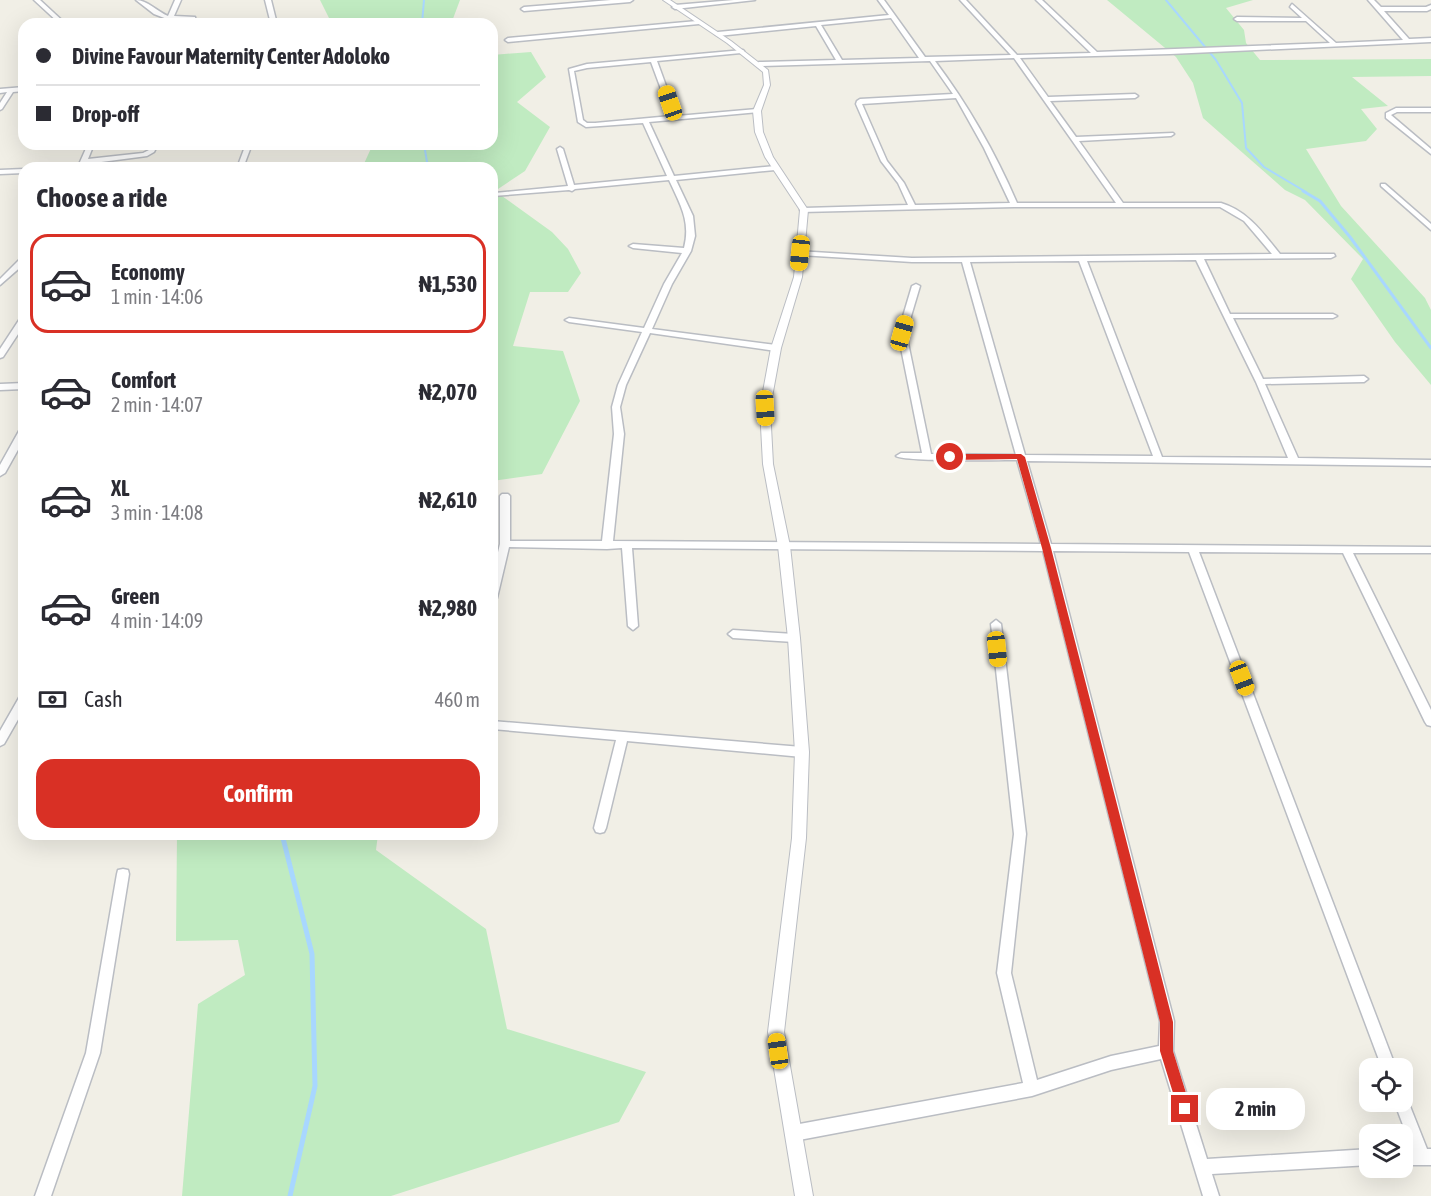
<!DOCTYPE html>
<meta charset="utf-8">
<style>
body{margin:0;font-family:"Asap Condensed",sans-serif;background:#f2f2f3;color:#2b2b33;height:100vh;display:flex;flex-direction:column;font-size:22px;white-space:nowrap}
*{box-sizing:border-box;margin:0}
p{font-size:20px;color:#7c7c81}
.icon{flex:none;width:33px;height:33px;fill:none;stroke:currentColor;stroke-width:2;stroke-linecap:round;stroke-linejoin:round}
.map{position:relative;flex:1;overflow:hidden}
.panel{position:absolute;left:18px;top:162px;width:480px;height:678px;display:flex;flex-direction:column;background:#fff;border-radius:18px;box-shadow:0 6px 24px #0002}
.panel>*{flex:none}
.banner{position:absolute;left:18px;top:18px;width:480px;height:132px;border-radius:18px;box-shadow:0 6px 24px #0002;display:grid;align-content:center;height:132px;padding:0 18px;background:#fff}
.tools{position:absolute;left:1359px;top:1058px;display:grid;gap:12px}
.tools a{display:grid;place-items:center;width:54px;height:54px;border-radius:12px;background:#fff;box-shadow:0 6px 24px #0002;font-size:30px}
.end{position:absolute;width:27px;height:27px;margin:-14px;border:8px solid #d93025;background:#fff;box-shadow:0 0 0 3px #fff}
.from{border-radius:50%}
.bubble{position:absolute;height:42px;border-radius:18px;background:#fff;box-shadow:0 6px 24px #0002;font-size:20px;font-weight:700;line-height:42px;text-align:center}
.car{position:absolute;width:18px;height:36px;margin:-18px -9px;border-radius:8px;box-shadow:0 0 4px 2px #0007;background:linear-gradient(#f5c518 24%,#345 0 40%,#f5c518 0 76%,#345 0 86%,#f5c518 0)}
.banner b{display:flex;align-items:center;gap:21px;height:57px;font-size:22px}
.banner b+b{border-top:2px solid #e1e1e2}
.banner i{width:15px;height:15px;background:#2b2b33}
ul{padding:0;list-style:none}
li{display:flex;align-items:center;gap:18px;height:99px;margin:0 12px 9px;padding:0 6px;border:3px solid transparent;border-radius:18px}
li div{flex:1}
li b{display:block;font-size:22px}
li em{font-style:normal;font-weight:700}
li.on{border-color:#d93025}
li>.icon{width:54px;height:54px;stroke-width:1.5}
h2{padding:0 18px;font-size:27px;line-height:72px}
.pay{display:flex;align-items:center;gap:15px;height:66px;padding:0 18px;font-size:22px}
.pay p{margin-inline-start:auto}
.action{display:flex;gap:12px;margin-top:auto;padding:12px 18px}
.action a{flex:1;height:69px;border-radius:18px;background:#d93025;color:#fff;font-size:24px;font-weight:700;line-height:69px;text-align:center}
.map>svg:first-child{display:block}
</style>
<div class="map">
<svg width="1431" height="1196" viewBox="0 0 1431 1196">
<rect width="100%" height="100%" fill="#f1efe6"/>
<!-- green -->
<path fill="#c0ebc1" d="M320 0H460L451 24H332Z
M1107 0H1253L1226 8 1244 30 1246 43 1260 60 1431 59V76L1352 77 1388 106 1361 109 1377 129 1366 141 1306 149 1341 206 1425 298 1431 310V385L1395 342 1351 279 1363 259 1305 200 1285 190 1203 118 1193 83 1176 57Z
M531 52 546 77 517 102 550 127 525 171 495 191 552 232 568 249 581 273 568 292H530L513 346 563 351 580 401 542 474 492 481V168H362L373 144H492V55Z
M177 834H378L376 850 486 929 507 1029 646 1072 619 1122 391 1196H182L198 1004 245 975 238 940 176 941Z"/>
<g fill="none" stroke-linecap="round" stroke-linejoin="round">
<!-- stream-far2 -->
<path stroke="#a8d7ff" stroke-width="2" d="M1166 0 1216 60 1242 103 1246 148 1264 167 1306 192
M422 24 424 0
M424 144 428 168"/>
<!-- stream-far1 -->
<path stroke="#a8d7ff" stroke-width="3" d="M1303 191 1320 201 1350 237 1431 348"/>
<!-- stream -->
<path stroke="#a8d7ff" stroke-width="5" d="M282 834 312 954 315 1086 290 1196"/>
<defs>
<path id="minor" d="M34 0H40L66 24H60Z
M136 0C147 0 158 12 168 16L175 0H181L174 16 195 17 196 24H190V20H173L171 24H165L167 19 154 14Z
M265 0H271L277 24H271Z
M611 0H633L630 2 524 11 521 9 524 7Z
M734 0H755L675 9 672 7 675 5Z
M878 0H884L925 57 1011 55 960 0H966L1017 55 1091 53 1036 0H1042L1097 52 1330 43 1306 21H1237L1234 19 1237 17 1302 18 1290 7 1292 4 1336 43 1403 40 1368 0H1374L1381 7H1426L1431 5V9L1427 11H1384L1409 39 1431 38V42L1170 54 1020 58 1048 97 1135 94 1138 96 1135 98 1050 101 1076 137 1173 133 1174 134 1171 136 1079 141 1123 203H1221C1248 211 1263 233 1280 254H1334L1335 256 1331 258 1204 259 1230 314H1333L1337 316 1333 318H1233L1263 379 1364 376 1368 379 1364 382 1265 384 1298 458 1431 460V466L1027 461 1051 544 1431 547V553H1353L1431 710V726L1427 725 1425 722 1343 553 1199 552 1396 1068H1382L1189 552 1053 551 1174 1021 1173 1051 1207 1159 1370 1149V1165L1212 1174 1219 1196H1203L1161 1059 1111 1070 1032 1096 794 1141 789 1138 786 1133 789 1128 794 1125 1023 1083 997 973 1014 834 991 624 996 620 1001 624 1026 834 1011 973 1037 1080 1111 1056 1159 1046 1160 1021 1043 551 632 548 638 626 633 630 628 626 622 548 607 549 509 547 497 598 492 602V577L500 544V496L502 494H508L510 496V541H602L614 434 612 407 618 385 642 332 569 322 565 320 569 318 644 328 664 284 682 253 633 248 629 246 633 244 684 248C691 221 680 204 669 180L575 189 572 191 569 190 493 196 492 194 495 193 568 186 557 149 560 147 563 149 574 185 667 176 643 123 586 127 578 122 569 69 587 64 743 50 744 51 741 53 657 61 677 116 757 109 759 110V112L649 122 674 176 775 166 778 168 775 170 676 180 693 216 695 236 691 251 672 284 652 329 776 345 780 348 776 351 650 333 626 385 620 407 624 434 613 541 1041 544 1017 460C1000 460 905 462 896 456L901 453H922L898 333 912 286 916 284 920 286 906 333 931 454 1016 455 962 262H912L800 255 796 253 797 251 912 258 1272 254 1244 221 1220 207H1014L801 212 800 210 804 208 908 205 898 183 881 161 856 104 857 101 860 99 953 94 930 61 759 66 756 64 759 62 836 60 816 26 718 36 715 34 718 32 889 15ZM891 18 919 58 842 60 821 25ZM1014 58 1116 203H1017C995 152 968 105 935 61ZM651 62 671 116 595 123H587L583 120 574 71 587 68ZM956 98 984 148 1010 203 915 205 904 183 887 161 862 104ZM1196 260 1256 382 1288 458 1162 457 1087 261ZM1079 261 1153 456 1025 455 970 262Z
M697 21 700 23 699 24 508 42 505 40 508 38Z
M24 87V91L13 92 2 109 0 110V103L7 92 0 93V89Z
M1396 108H1431V112H1397L1391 115 1431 149V154L1386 118V113Z
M88 144H94L88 159 143 153 149 150 152 144H158L154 152 147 156 86 164 84 167H80V162Z
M246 144H252L243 168H237Z
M24 169V173L0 174V170Z
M1381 184H1385L1431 224V230L1381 186Z
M21 258H24V264L0 285V279Z
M21 317H24V325L3 357 0 358V349Z
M24 383V389L0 390V384Z
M24 428V439L5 473 0 476V465L19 431Z
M733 630 794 634 799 638 794 642 733 638 728 634Z
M24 695V709L4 744 0 746V731L20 696Z
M492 721 802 747 806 749 808 752 806 755 802 757 627 741 606 828 604 832 600 833 596 832 594 828 616 740 492 729Z
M123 869 128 870 129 874 100 1053 51 1196H35L86 1053 117 874 118 870Z
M1402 1094 1406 1096 1427 1149H1431V1165H1402V1149H1412L1394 1101H1402Z"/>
<path id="tertiary" d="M663 0H670L731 41 768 70 770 85 761 111 763 132 773 157 808 210 802 277 781 348 770 408 773 464 790 546 800 638 809 752 806 838 784 1032 813 1196H795L768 1032 792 838 795 752 788 638 778 546 763 464 760 408 771 348 794 277 800 210 765 157 755 132 753 111 764 85 763 72 727 43Z"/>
</defs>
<!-- minor casing -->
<use href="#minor" stroke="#babdc3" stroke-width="3"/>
<!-- tertiary casing -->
<use href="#tertiary" stroke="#babdc3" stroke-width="2"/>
<!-- minor -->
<use href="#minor" fill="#fff" fill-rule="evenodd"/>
<!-- tertiary -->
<use href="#tertiary" fill="#fff" fill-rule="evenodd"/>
</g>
<!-- route -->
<path fill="#d93025" d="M1021 454 1025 457 1051 548 1173 1022V1051L1191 1109 1189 1114 1185 1116 1180 1114 1178 1109 1160 1051V1022L1042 548 1017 459 950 460 946 457 950 454Z"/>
</svg>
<div class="tools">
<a><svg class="icon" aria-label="locate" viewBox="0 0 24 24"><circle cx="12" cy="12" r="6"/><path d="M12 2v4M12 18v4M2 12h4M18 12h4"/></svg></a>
<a><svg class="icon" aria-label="layers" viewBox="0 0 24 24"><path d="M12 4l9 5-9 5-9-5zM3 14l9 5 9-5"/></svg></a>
</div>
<i class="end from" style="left:950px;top:457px"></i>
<i class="end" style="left:1185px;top:1109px"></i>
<div class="bubble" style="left:1206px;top:1088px;width:99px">2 min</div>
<i class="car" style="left:670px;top:103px;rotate:341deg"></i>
<i class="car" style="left:800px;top:253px;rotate:186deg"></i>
<i class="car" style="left:902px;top:333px;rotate:16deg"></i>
<i class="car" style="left:765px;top:408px;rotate:177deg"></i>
<i class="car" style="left:997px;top:649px;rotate:174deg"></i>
<i class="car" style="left:1242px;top:678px;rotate:159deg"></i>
<i class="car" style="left:778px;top:1051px;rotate:352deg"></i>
<div class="banner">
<b><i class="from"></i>Divine Favour Maternity Center Adoloko</b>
<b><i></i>Drop-off</b>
</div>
<section class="panel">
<h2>Choose a ride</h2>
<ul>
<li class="on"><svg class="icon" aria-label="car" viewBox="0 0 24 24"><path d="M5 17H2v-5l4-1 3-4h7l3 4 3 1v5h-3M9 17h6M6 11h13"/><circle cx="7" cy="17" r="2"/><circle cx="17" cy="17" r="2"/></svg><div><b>Economy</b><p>1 min · 14:06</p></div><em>₦1,530</em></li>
<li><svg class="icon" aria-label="car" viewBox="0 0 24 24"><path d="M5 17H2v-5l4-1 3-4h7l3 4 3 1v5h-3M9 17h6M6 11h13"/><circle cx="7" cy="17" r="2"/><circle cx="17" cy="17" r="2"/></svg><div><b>Comfort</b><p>2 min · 14:07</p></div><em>₦2,070</em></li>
<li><svg class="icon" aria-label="car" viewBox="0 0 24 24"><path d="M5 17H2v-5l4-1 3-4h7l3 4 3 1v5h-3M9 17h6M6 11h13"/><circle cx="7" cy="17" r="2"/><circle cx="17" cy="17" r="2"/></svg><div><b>XL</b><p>3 min · 14:08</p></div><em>₦2,610</em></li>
<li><svg class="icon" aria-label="car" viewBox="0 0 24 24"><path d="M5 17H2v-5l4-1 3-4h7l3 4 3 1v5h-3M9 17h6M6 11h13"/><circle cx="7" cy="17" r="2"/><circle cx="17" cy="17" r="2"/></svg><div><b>Green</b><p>4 min · 14:09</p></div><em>₦2,980</em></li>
</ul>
<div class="pay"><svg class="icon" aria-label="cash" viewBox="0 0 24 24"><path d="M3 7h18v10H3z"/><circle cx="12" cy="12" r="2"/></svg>Cash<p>460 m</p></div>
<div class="action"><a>Confirm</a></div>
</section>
</div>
